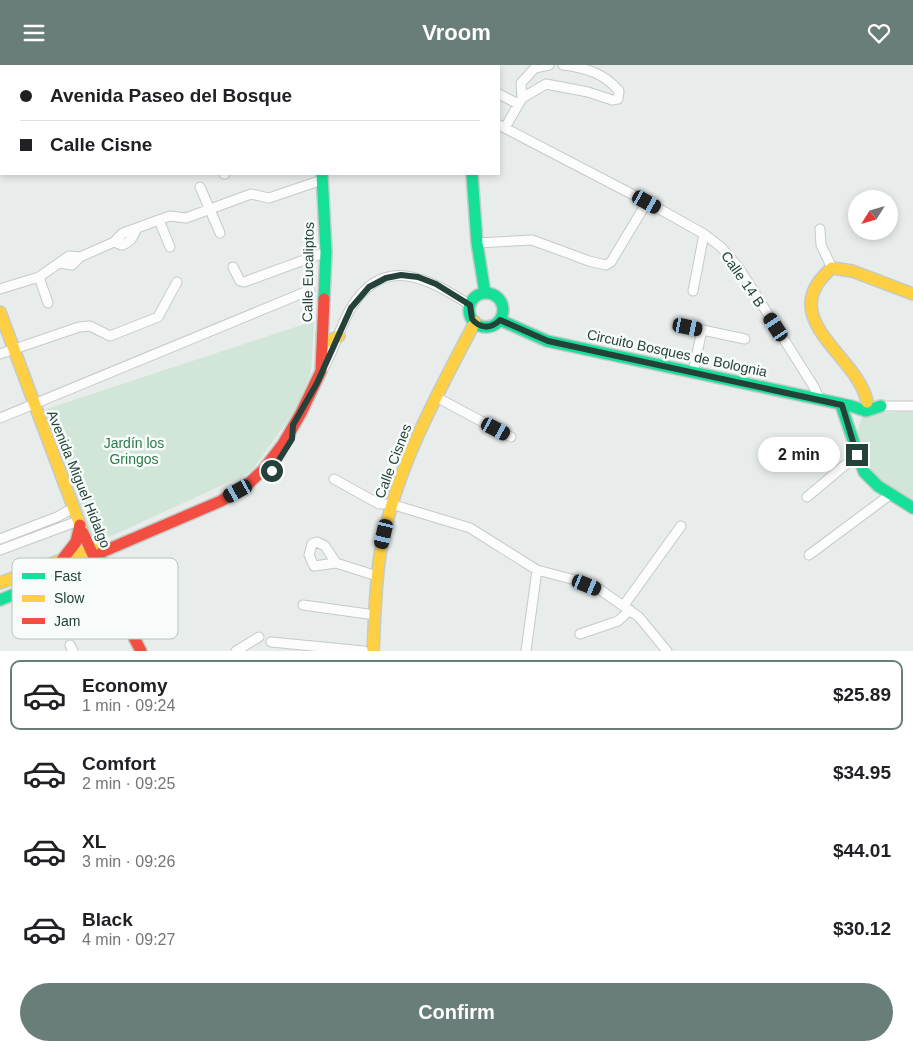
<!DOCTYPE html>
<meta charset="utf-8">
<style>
body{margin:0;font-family:Arial,sans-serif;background:#f2f2f2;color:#202124;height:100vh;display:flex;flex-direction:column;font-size:19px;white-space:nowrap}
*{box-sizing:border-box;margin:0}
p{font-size:16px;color:#757577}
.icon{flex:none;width:28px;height:28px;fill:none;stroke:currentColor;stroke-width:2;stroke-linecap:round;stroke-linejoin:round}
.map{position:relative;height:586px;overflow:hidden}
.details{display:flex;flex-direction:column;background:#fff;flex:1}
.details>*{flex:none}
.guide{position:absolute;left:0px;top:0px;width:500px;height:110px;box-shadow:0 2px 8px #0003;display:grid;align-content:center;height:110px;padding:0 20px;background:#fff}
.needle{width:32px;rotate:233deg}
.fabs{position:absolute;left:848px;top:125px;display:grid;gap:10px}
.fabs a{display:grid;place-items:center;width:50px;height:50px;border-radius:50%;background:#fff;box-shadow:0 2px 8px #0003;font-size:25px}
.end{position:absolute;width:22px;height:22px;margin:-11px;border:6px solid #24423a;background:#fff;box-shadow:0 0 0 2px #fff}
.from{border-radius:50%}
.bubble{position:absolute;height:35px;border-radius:18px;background:#fff;box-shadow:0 2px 8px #0003;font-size:16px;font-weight:800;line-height:35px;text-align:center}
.car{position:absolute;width:15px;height:30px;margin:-15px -8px;border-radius:6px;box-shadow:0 0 4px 1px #0007;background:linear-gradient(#222 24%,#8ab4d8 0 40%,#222 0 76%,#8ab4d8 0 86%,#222 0)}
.guide b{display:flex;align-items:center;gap:18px;height:48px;font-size:19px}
.guide b+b{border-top:1px solid #e0e0e0}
.guide i{width:12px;height:12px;background:#202124}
ul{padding:9px 0 0;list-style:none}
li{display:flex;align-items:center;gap:15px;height:70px;margin:0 10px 8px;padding:0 10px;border:2px solid transparent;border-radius:10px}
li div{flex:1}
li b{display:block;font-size:19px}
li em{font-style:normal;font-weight:800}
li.active{border-color:#697e78}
li>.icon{width:45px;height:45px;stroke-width:1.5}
.button{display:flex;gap:10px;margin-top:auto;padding:10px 20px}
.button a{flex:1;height:58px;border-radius:30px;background:#697e78;color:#fff;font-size:20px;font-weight:800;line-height:58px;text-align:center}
header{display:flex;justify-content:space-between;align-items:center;height:65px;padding:0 20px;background:#697e78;color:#fff;font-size:22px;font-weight:800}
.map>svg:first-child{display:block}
</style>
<header><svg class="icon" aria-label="menu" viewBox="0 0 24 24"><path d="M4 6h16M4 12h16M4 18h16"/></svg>Vroom<svg class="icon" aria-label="heart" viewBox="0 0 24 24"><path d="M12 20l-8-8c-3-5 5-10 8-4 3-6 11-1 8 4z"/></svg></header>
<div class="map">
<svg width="913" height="586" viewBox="0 0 913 586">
<rect width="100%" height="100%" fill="#e8edeb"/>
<!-- green -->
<path fill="#d1e6d8" d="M314 256 311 308 297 343 251 407 94 479 43 345Z
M913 346V449L869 417 856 372 863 349Z"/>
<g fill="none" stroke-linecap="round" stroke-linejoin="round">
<defs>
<path id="street" d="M258 0 259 1
M195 1V0
M230 1 231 0
M270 1 271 0
M499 29 518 39
M522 33 521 18 535 3 549 0
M499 60 647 137 704 169 721 182 739 203 814 322 820 335
M505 63 522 33 546 19 588 27 612 35 618 34 619 26C604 8 586 3 563 0
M224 109H225
M200 122 220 168
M159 155 170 182
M820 164 821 180 832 203
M114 177 122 180C130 177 133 173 136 165
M477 178 532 175 589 196 606 200 611 197 647 137
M60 198 72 200 80 192 114 177 123 168 170 151 186 153 251 129 269 133 322 115
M233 202 240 216 244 217 326 187
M39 212 48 238
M0 224 39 212 69 191 80 192
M693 226 704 169
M688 262 745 274
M0 289 79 262 90 261 110 271 158 252 177 217
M322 306C334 286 339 263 351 243 384 188 429 214 470 240
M693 307 702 265
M436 332 511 372
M881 341H913
M0 353 310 225
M334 414 379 439H391L470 463 537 505 575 515 599 524 639 552 667 586
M807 432 857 390
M0 474 57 452 73 443
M0 485 78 456
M809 490 891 429
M336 498 314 501 309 490 312 479 317 477 325 481 336 498 377 511
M303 540 375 550
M624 540 681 461
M580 569 618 556 630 545
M271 577 364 586
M70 580 73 586
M236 586 259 572
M526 586 537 505"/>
<path id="fast" d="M467 0V1
M322 109 326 187 324 234
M472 109 477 178 485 228
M469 245a17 17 0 1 1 34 0a17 17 0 1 1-34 0Z
M500 255 547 276 851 341 866 346 881 341
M841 340 864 407 878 421 913 443
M0 535 101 494"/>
<path id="slow" d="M345 1 346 0
M0 247 83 468
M322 270 326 275 331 276 339 271
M867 337C859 291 772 253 832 203L852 206 913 229
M0 518 98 481
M373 586C375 552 375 517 381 484 396 402 437 330 475 257"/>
<path id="jam" d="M83 468 108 523 141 586
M102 487 221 436 246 421 263 405 283 379 301 348 321 306 324 234
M62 495 76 477 80 460"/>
</defs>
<!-- street casing -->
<use href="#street" stroke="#c5cac8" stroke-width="11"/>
<!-- fast casing -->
<use href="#fast" stroke="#c3cbc8" stroke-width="14"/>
<!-- slow casing -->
<use href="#slow" stroke="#c3cbc8" stroke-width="14"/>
<!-- jam casing -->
<use href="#jam" stroke="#c3cbc8" stroke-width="14"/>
<!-- street -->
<use href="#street" stroke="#fcfcfc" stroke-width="9"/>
<!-- fast -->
<use href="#fast" stroke="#16e098" stroke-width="11"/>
<!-- slow -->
<use href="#slow" stroke="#ffcf43" stroke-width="11"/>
<!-- jam -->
<use href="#jam" stroke="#f24e42" stroke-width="11"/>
</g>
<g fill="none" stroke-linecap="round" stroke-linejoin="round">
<!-- route -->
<path stroke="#24423a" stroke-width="6" d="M272 406 292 374 293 360 317 318 351 243 369 222 386 213 401 210 418 212 436 219 470 240 472 254C480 264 491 264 500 255L548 276 842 340 857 390"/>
</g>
<g text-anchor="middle" stroke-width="5" stroke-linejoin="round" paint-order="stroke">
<!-- street labels -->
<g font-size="14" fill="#24423a" stroke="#f7fbf9">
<text transform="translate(308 207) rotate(-89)" y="5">Calle Eucaliptos</text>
<text transform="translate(743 214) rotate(55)" y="5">Calle 14 B</text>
<text transform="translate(677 288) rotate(12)" y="5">Circuito Bosques de Bolognia</text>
<text transform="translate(393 396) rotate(-69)" y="5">Calle Cisnes</text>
<text transform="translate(79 414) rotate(68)" y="5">Avenida Miguel Hidalgo</text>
</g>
<!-- park labels -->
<g font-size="14" fill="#2d7a4b" stroke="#f7fbf9">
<text x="134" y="383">Jardín los<tspan x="134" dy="16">Gringos</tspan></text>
</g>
</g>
<!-- legend -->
<rect x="12" y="493" width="166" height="81" rx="8" fill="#f7fbf9" stroke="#b8c4c0" stroke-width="1"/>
<rect x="22" y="508" width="23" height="6" fill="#16e098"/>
<rect x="22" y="530" width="23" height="7" fill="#ffcf43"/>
<rect x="22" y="553" width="23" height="6" fill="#f24e42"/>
<g font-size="14" fill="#24423a">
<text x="54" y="516">Fast</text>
<text x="54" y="538">Slow</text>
<text x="54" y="561">Jam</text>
</g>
</svg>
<div class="fabs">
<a><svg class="needle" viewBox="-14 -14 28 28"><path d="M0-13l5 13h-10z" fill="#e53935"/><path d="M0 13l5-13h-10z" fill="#757577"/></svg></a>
</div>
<i class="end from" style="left:272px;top:406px"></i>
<i class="end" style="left:857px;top:390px"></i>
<div class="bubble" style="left:758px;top:372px;width:82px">2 min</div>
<i class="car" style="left:647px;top:137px;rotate:119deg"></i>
<i class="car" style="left:688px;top:262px;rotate:102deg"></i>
<i class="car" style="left:776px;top:262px;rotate:327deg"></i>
<i class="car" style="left:496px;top:364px;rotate:118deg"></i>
<i class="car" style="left:238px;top:426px;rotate:241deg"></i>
<i class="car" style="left:384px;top:469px;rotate:193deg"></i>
<i class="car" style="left:587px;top:520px;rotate:112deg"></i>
<div class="guide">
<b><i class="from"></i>Avenida Paseo del Bosque</b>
<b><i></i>Calle Cisne</b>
</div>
</div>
<section class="details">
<ul>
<li class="active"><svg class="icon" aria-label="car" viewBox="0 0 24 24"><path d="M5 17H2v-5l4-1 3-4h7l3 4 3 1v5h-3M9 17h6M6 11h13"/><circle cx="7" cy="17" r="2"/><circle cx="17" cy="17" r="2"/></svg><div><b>Economy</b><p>1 min · 09:24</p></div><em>$25.89</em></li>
<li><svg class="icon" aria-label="car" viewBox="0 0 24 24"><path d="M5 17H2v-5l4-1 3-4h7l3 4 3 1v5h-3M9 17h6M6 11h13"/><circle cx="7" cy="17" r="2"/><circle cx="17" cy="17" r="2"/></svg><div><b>Comfort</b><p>2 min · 09:25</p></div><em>$34.95</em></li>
<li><svg class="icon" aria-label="car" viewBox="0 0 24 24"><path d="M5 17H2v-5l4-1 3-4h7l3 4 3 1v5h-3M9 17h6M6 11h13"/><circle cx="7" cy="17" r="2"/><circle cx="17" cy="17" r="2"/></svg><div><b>XL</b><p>3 min · 09:26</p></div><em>$44.01</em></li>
<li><svg class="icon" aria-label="car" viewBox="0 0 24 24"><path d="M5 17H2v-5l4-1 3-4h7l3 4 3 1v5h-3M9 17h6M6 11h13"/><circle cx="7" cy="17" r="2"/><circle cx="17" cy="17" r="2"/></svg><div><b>Black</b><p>4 min · 09:27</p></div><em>$30.12</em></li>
</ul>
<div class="button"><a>Confirm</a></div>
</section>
